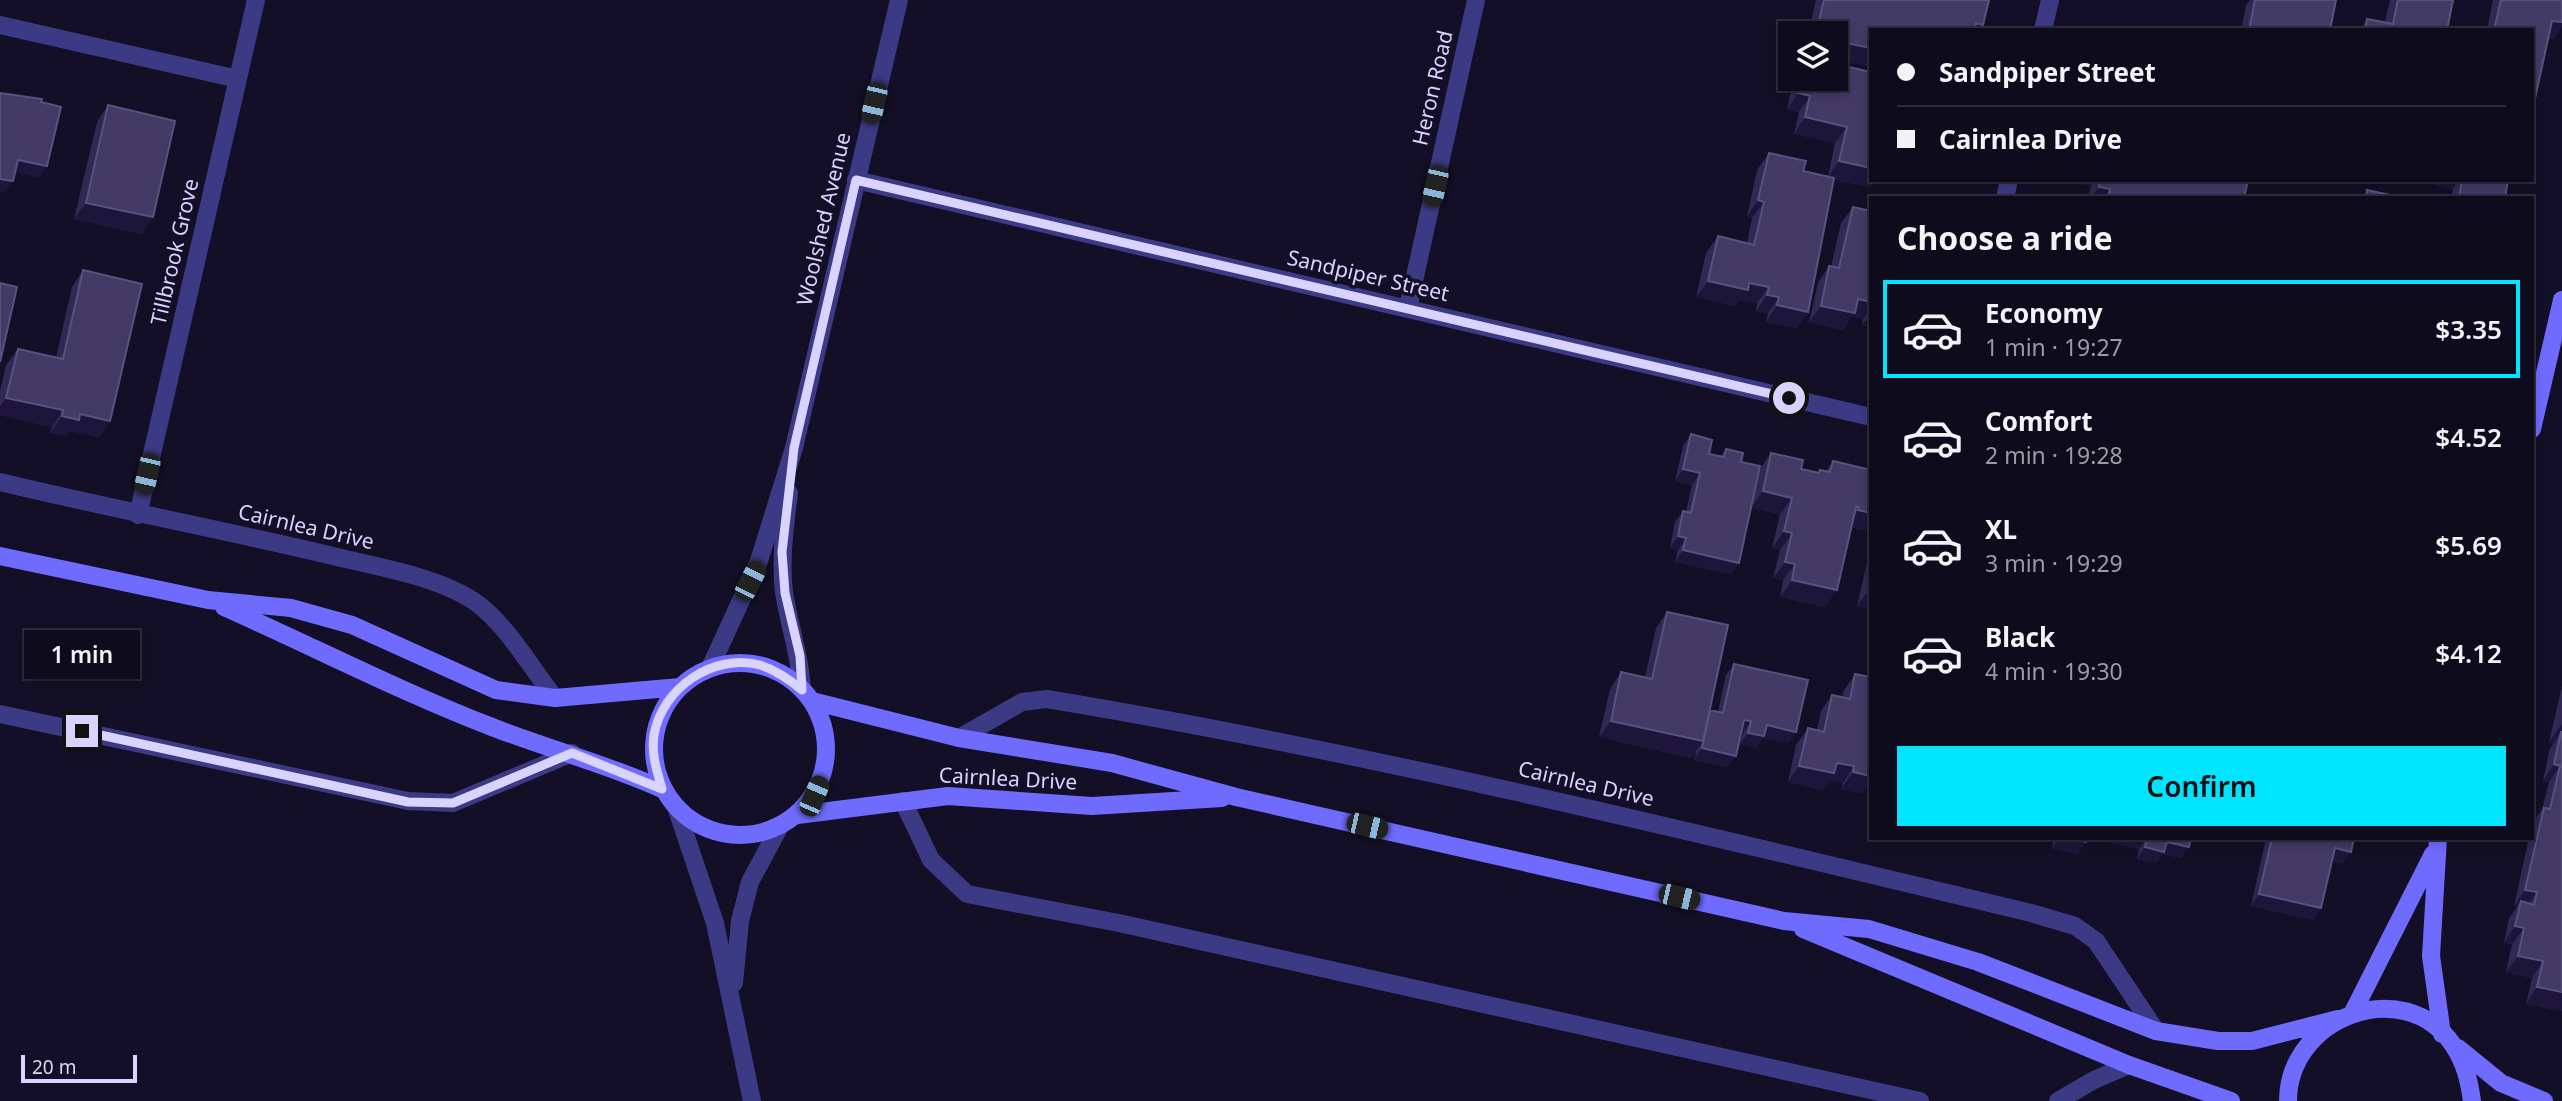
<!DOCTYPE html>
<meta charset="utf-8">
<style>
body{margin:0;font-family:"Noto Sans",sans-serif;background:#1c1929;color:#f1f3f6;height:100vh;display:flex;flex-direction:column;font-size:26px;white-space:nowrap}
*{box-sizing:border-box;margin:0}
p{font-size:23px;color:#9b9ba3}
.icon{flex:none;width:38px;height:38px;fill:none;stroke:currentColor;stroke-width:2;stroke-linecap:round;stroke-linejoin:round}
.map{position:relative;flex:1;overflow:hidden}
.details{position:absolute;left:1869px;top:196px;width:665px;height:644px;display:flex;flex-direction:column;background:#0e0b1c;border-radius:0px;box-shadow:0 4px 10px #0003,0 0 0 2px #2e2b3b}
.details>*{flex:none}
.guide{position:absolute;left:1869px;top:28px;width:665px;height:154px;border-radius:0px;box-shadow:0 4px 10px #0003,0 0 0 2px #2e2b3b;display:grid;align-content:center;height:154px;padding:0 28px;background:#0e0b1c}
.buttons{position:absolute;left:1778px;top:21px;display:grid;gap:14px}
.buttons a{display:grid;place-items:center;width:70px;height:70px;border-radius:0px;background:#0e0b1c;box-shadow:0 4px 10px #0003,0 0 0 2px #2e2b3b;font-size:35px}
.scale{position:absolute;left:21px;bottom:18px;width:116px;box-sizing:border-box;padding-left:7px;border:4px solid #d9d4ff;border-top:0;font-size:19px;line-height:24px;white-space:nowrap;color:#d9d4ff;-webkit-text-stroke:5px #130f26;paint-order:stroke}
.end{position:absolute;width:32px;height:32px;margin:-16px;border:9px solid #d9d4ff;background:#111;box-shadow:0 0 0 4px #111}
.from{border-radius:50%}
.bubble{position:absolute;height:49px;border-radius:0px;background:#0e0b1c;box-shadow:0 4px 10px #0003,0 0 0 2px #2e2b3b;font-size:23px;font-weight:600;line-height:49px;text-align:center}
.car{position:absolute;width:21px;height:42px;margin:-21px -10px;border-radius:9px;box-shadow:0 0 5px 2px #0007;background:linear-gradient(#222 24%,#8ab4d8 0 40%,#222 0 76%,#8ab4d8 0 86%,#222 0)}
.guide b{display:flex;align-items:center;gap:24px;height:66px;font-size:26px}
.guide b+b{border-top:2px solid #2e2b3b}
.guide i{width:18px;height:18px;background:#f1f3f6}
ul{padding:0;list-style:none}
li{display:flex;align-items:center;gap:21px;height:98px;margin:0 14px 10px;padding:0 14px;border:4px solid transparent;border-radius:0px}
li div{flex:1}
li b{display:block;font-size:26px}
li em{font-style:normal;font-weight:600}
li.selected{border-color:#00e5ff}
li>.icon{width:63px;height:63px;stroke-width:1.5}
h2{padding:0 28px;font-size:32px;line-height:84px}
.action{display:flex;gap:14px;margin-top:auto;padding:14px 28px}
.action a{flex:1;height:80px;border-radius:0px;background:#00e5ff;color:#111;font-size:28px;font-weight:600;line-height:80px;text-align:center}
.map>svg:first-child{display:block}
</style>
<div class="map">
<svg width="2562" height="1101" viewBox="0 0 2562 1101">
<rect width="100%" height="100%" fill="#130f26"/>
<g fill="none" stroke-linecap="round" stroke-linejoin="round">
<!-- lane -->
<path stroke="#3d3a85" stroke-width="18" d="M0 482C112 509 225 530 337 557 379 567 443 578 478 604 509 628 531 668 555 698
M0 714 408 801 453 803 572 753
M959 738 1022 702 1047 699C1378 754 1704 835 2031 913L2075 926 2096 941 2156 1031
M903 801 931 860 967 894 1119 923 1920 1101
M2058 1101 2094 1080 2129 1065"/>
<!-- street -->
<path stroke="#3d3a85" stroke-width="18" d="M0 25 238 79
M2043 30 2050 0
M856 180 1871 417
M2005 198 2009 180
M1408 308 1476 0
M789 493C785 526 780 559 784 592 789 626 800 654 802 690
M138 515 256 0
M710 668 759 561 794 448 899 0
M676 807 715 923 752 1101
M734 983 740 921 750 882 780 826"/>
<!-- secondary -->
<path stroke="#6f6bff" stroke-width="18" d="M2532 429 2562 300
M0 556 208 600 291 608 352 625 496 690 555 698 680 687
M224 607C314 647 401 692 492 727 548 749 607 764 662 789
M654 749a86 86 0 1 1 172 0a86 86 0 1 1-172 0Z
M812 701 959 738 1112 763 1236 797 1784 921 1869 929 1978 962 2156 1031 2218 1041H2252L2338 1019
M797 815 948 796 1092 806 1222 798
M2438 838 2431 956 2442 1034
M1803 929 2129 1065 2231 1101
M2352 1014 2433 854
M2458 1048 2501 1083 2544 1101
M2288 1101C2288 1017 2404 973 2453 1045 2465 1063 2469 1080 2472 1101"/>
</g>
<!-- wall -->
<path fill="#312854" d="M1816 0H1989L1983 25 1980 30H1871L1836 33H1808Z
M2250 0H2336L2330 30H2241L2246 5Z
M2390 0H2453L2447 30H2360L2367 19 2385 22Z
M2493 0H2562L2554 39 2548 38 2532 30H2487Z
M1793 79H1836L1870 187 1834 179 1808 312 1797 328 1766 322 1768 313 1756 311 1757 303 1740 300 1736 306 1696 297 1706 253 1718 236 1747 243 1752 218 1747 216 1757 170 1769 153 1803 171 1828 176 1835 143 1794 134 1799 112 1787 110Z
M108 105 153 217 142 234 74 219 97 122Z
M2081 180H2248L2244 198H2088L2091 186 2080 184Z
M2434 180H2508L2505 198H2451L2453 189 2433 184Z
M1853 207 1868 210 1871 207V327L1862 325 1863 319 1852 316 1843 330 1809 322 1818 283 1829 266 1831 267 1841 223Z
M83 270 110 421 99 437 70 431 67 436 50 433 52 427 0 415V391L6 365 18 349 56 358 72 287Z
M1691 434 1709 454 1720 457 1726 449 1741 462 1739 563 1731 574 1675 562 1678 550 1670 548 1675 522 1683 511 1686 512 1692 485 1675 481 1683 446Z
M1771 453 1801 469 1818 473 1820 470 1826 471 1833 461 1871 532 1851 527 1825 607 1780 597 1783 580 1773 578 1780 550 1772 548 1780 514 1751 508 1760 469Z
M1871 545V609L1857 606Z
M1667 612 1710 710 1718 711 1726 675 1734 664 1796 732 1788 743 1763 738 1756 748 1740 744 1743 733H1741L1736 756 1728 767 1694 760 1696 752 1691 758 1599 737 1610 689 1621 672 1645 677 1656 628Z
M1855 674 1871 677V787L1867 786 1862 793 1841 789 1843 783 1830 780 1823 790 1788 782 1796 745 1808 728 1817 730 1821 711 1832 695 1842 697 1844 690Z
M2562 686V1011L2526 1004 2532 978 2506 972 2512 944 2504 943 2509 918 2517 907 2514 906 2529 838H2532V824L2542 809 2549 782 2543 781 2550 748 2554 743 2549 742Z
M2054 838H2086V842L2077 854 2052 848Z
M2090 838H2191L2181 858 2163 854 2156 863 2137 859 2139 849Z
M2268 838H2354L2343 863 2332 861 2313 920 2251 906 2265 843Z"/>
<!-- shaded-wall -->
<path fill="#1d163a" d="M2552 21 2562 22V27L2554 39 2541 37Z
M1976 23 1983 25 1980 30H1972Z
M1836 41 1871 48V67L1836 60Z
M1798 93 1810 96 1799 112 1787 110Z
M1805 117 1847 127 1835 143 1794 134Z
M18 160 47 166 39 178 10 171Z
M1839 161 1871 168V180H1875L1870 187 1828 177Z
M0 179 13 181 5 193 0 192Z
M2083 180H2095L2091 186 2080 184Z
M2436 180H2458L2453 189 2433 184Z
M2099 187 2110 189 2104 198H2091Z
M1758 200 1764 202 1752 218 1747 216Z
M86 203 153 217 142 234 74 219Z
M1708 281 1749 283 1769 287 1757 303 1740 300 1736 306 1696 297Z
M1767 295 1779 297 1768 313 1756 311Z
M1858 299 1871 302V309L1863 319 1852 316 1843 330 1809 322 1821 306Z
M1777 305 1808 312 1797 328 1766 322Z
M1871 313V327L1862 325Z
M6 398 63 410 52 427 0 415V406Z
M80 414 110 421 99 437 70 431 67 436 50 433 62 416Z
M1683 469 1700 473 1692 485 1675 481Z
M1763 491 1792 498 1780 514 1751 508Z
M1858 510 1871 513V532L1847 526Z
M1784 531 1792 533 1780 550 1772 548Z
M1678 536 1686 538 1678 550 1670 548Z
M1683 550 1739 563 1731 574 1675 562Z
M1785 562 1795 564 1783 580 1773 578Z
M1792 580 1837 590 1825 607 1780 597Z
M1869 590H1871V609L1857 606Z
M1744 720 1751 721 1743 733 1736 732Z
M1611 721 1703 741 1691 758 1599 737Z
M1767 725 1796 732 1788 743 1763 738 1756 748 1740 744 1748 733Z
M2561 725 2562 726V745L2561 732 2554 743 2549 742Z
M1702 748 1736 756 1728 767 1694 760Z
M1837 763 1854 766 1843 783 1830 780 1823 790 1788 782 1799 766Z
M2554 764 2560 766 2549 782 2543 781Z
M1853 772 1871 774V787L1867 786 1862 793 1841 789Z
M2059 838H2067L2086 842 2077 854 2052 848Z
M2090 838H2147L2139 849Z
M2167 842 2189 847 2181 858 2163 854 2156 863 2137 859 2145 847Z
M2335 848 2351 852 2343 863 2327 860Z
M2525 890 2537 892 2525 909 2521 901 2517 907 2514 906Z
M2259 894 2321 908 2313 920 2251 906Z
M2515 926 2524 928 2512 944 2504 943Z
M2518 956 2543 961 2532 978 2506 972Z
M2537 987 2562 992V1011L2526 1004Z"/>
<!-- building -->
<path fill="#433a66" stroke="#5a527e" stroke-width="2" d="M1824 0H1989L1983 25 1976 23 1975 30H1871V48L1836 41V33H1816Z
M2255 0H2336L2330 30H2249Z
M2398 0H2453L2447 30H2365L2367 19 2393 24Z
M2501 0H2562V22L2552 21 2532 112V30H2494Z
M1836 64 1871 72V168L1839 161 1847 127 1805 117 1810 96 1798 93 1801 79H1836Z
M0 93 42 99 41 102 61 107 47 166 18 160 13 181 0 179Z
M108 105 175 121 153 217 86 203Z
M1769 153 1806 161 1803 171 1834 178 1808 312 1777 305 1779 297 1767 295 1769 287 1749 283 1748 290 1708 281 1718 236 1754 245 1764 202 1758 200Z
M2100 180H2248L2244 198H2108L2110 189 2099 187Z
M2462 180H2508L2505 198H2459Z
M2367 190 2404 198H2366Z
M1853 207 1871 211V302L1858 299 1855 313 1821 306 1829 266 1839 268Z
M83 270 142 284 110 421 80 414 79 420 62 416 63 410 6 398 18 349 63 359Z
M0 283 17 287 0 362Z
M1691 434 1712 440 1709 454 1724 457 1726 449 1743 453 1741 462 1760 466 1739 563 1683 550 1686 538 1678 536 1683 511 1691 513 1700 473 1683 469Z
M1771 453 1803 460 1801 469 1819 473 1820 470 1830 472 1833 461 1871 470V513L1858 510 1859 507H1856L1837 590 1792 580 1795 564 1785 562 1792 533 1784 531 1792 498 1763 491Z
M1667 612 1728 625 1703 741 1611 721 1621 672 1652 679Z
M1734 664 1808 680 1796 732 1767 725 1764 736 1748 733 1751 721 1744 720 1736 756 1702 748 1710 710 1723 713Z
M1855 674 1871 677V776L1853 772 1854 766 1837 763 1834 773 1799 766 1808 728 1824 732 1832 695 1850 699Z
M2561 732H2562V992L2537 987 2543 961 2518 956 2524 928 2515 926 2521 901 2534 905 2537 892 2525 890 2544 808 2550 809 2560 766 2554 764Z
M2067 838H2086V842Z
M2147 838H2191L2189 847 2167 842 2164 852 2145 847Z
M2272 838H2305L2314 840V838H2354L2351 852 2335 848 2321 908 2259 894Z"/>
<g fill="none" stroke-linecap="round" stroke-linejoin="round">
<!-- route -->
<path stroke="#d9d4ff" stroke-width="9" d="M82 731 408 802 453 803 572 753 662 789C657 771 651 754 654 735 662 688 713 653 760 665 776 670 789 679 802 690L800 656 785 593 782 552 794 448 856 180 1789 398"/>
</g>
<g text-anchor="middle" stroke-width="7" stroke-linejoin="round" paint-order="stroke">
<!-- street labels -->
<g font-size="21" fill="#d9d4ff" stroke="#130f26">
<text transform="translate(1433 88) rotate(-77)" y="7">Heron Road</text>
<text transform="translate(824 219) rotate(-77)" y="7">Woolshed Avenue</text>
<text transform="translate(175 252) rotate(-77)" y="7">Tillbrook Grove</text>
<text transform="translate(1368 276) rotate(13)" y="7">Sandpiper Street</text>
<text transform="translate(306 527) rotate(13)" y="7">Cairnlea Drive</text>
<text transform="translate(1008 779) rotate(3)" y="7">Cairnlea Drive</text>
<text transform="translate(1586 784) rotate(13)" y="7">Cairnlea Drive</text>
</g>
</g>
</svg>
<div class="buttons">
<a><svg class="icon" aria-label="layers" viewBox="0 0 24 24"><path d="M12 4l9 5-9 5-9-5zM3 14l9 5 9-5"/></svg></a>
</div>
<div class="scale">20 m</div>
<i class="end from" style="left:1789px;top:398px"></i>
<i class="end" style="left:82px;top:731px"></i>
<div class="bubble" style="left:24px;top:630px;width:116px">1 min</div>
<i class="car" style="left:874px;top:103px;rotate:193deg"></i>
<i class="car" style="left:1435px;top:186px;rotate:193deg"></i>
<i class="car" style="left:147px;top:474px;rotate:193deg"></i>
<i class="car" style="left:750px;top:581px;rotate:27deg"></i>
<i class="car" style="left:814px;top:796px;rotate:23deg"></i>
<i class="car" style="left:1367px;top:826px;rotate:103deg"></i>
<i class="car" style="left:1679px;top:897px;rotate:103deg"></i>
<div class="guide">
<b><i class="from"></i>Sandpiper Street</b>
<b><i></i>Cairnlea Drive</b>
</div>
<section class="details">
<h2>Choose a ride</h2>
<ul>
<li class="selected"><svg class="icon" aria-label="car" viewBox="0 0 24 24"><path d="M5 17H2v-5l4-1 3-4h7l3 4 3 1v5h-3M9 17h6M6 11h13"/><circle cx="7" cy="17" r="2"/><circle cx="17" cy="17" r="2"/></svg><div><b>Economy</b><p>1 min · 19:27</p></div><em>$3.35</em></li>
<li><svg class="icon" aria-label="car" viewBox="0 0 24 24"><path d="M5 17H2v-5l4-1 3-4h7l3 4 3 1v5h-3M9 17h6M6 11h13"/><circle cx="7" cy="17" r="2"/><circle cx="17" cy="17" r="2"/></svg><div><b>Comfort</b><p>2 min · 19:28</p></div><em>$4.52</em></li>
<li><svg class="icon" aria-label="car" viewBox="0 0 24 24"><path d="M5 17H2v-5l4-1 3-4h7l3 4 3 1v5h-3M9 17h6M6 11h13"/><circle cx="7" cy="17" r="2"/><circle cx="17" cy="17" r="2"/></svg><div><b>XL</b><p>3 min · 19:29</p></div><em>$5.69</em></li>
<li><svg class="icon" aria-label="car" viewBox="0 0 24 24"><path d="M5 17H2v-5l4-1 3-4h7l3 4 3 1v5h-3M9 17h6M6 11h13"/><circle cx="7" cy="17" r="2"/><circle cx="17" cy="17" r="2"/></svg><div><b>Black</b><p>4 min · 19:30</p></div><em>$4.12</em></li>
</ul>
<div class="action"><a>Confirm</a></div>
</section>
</div>
